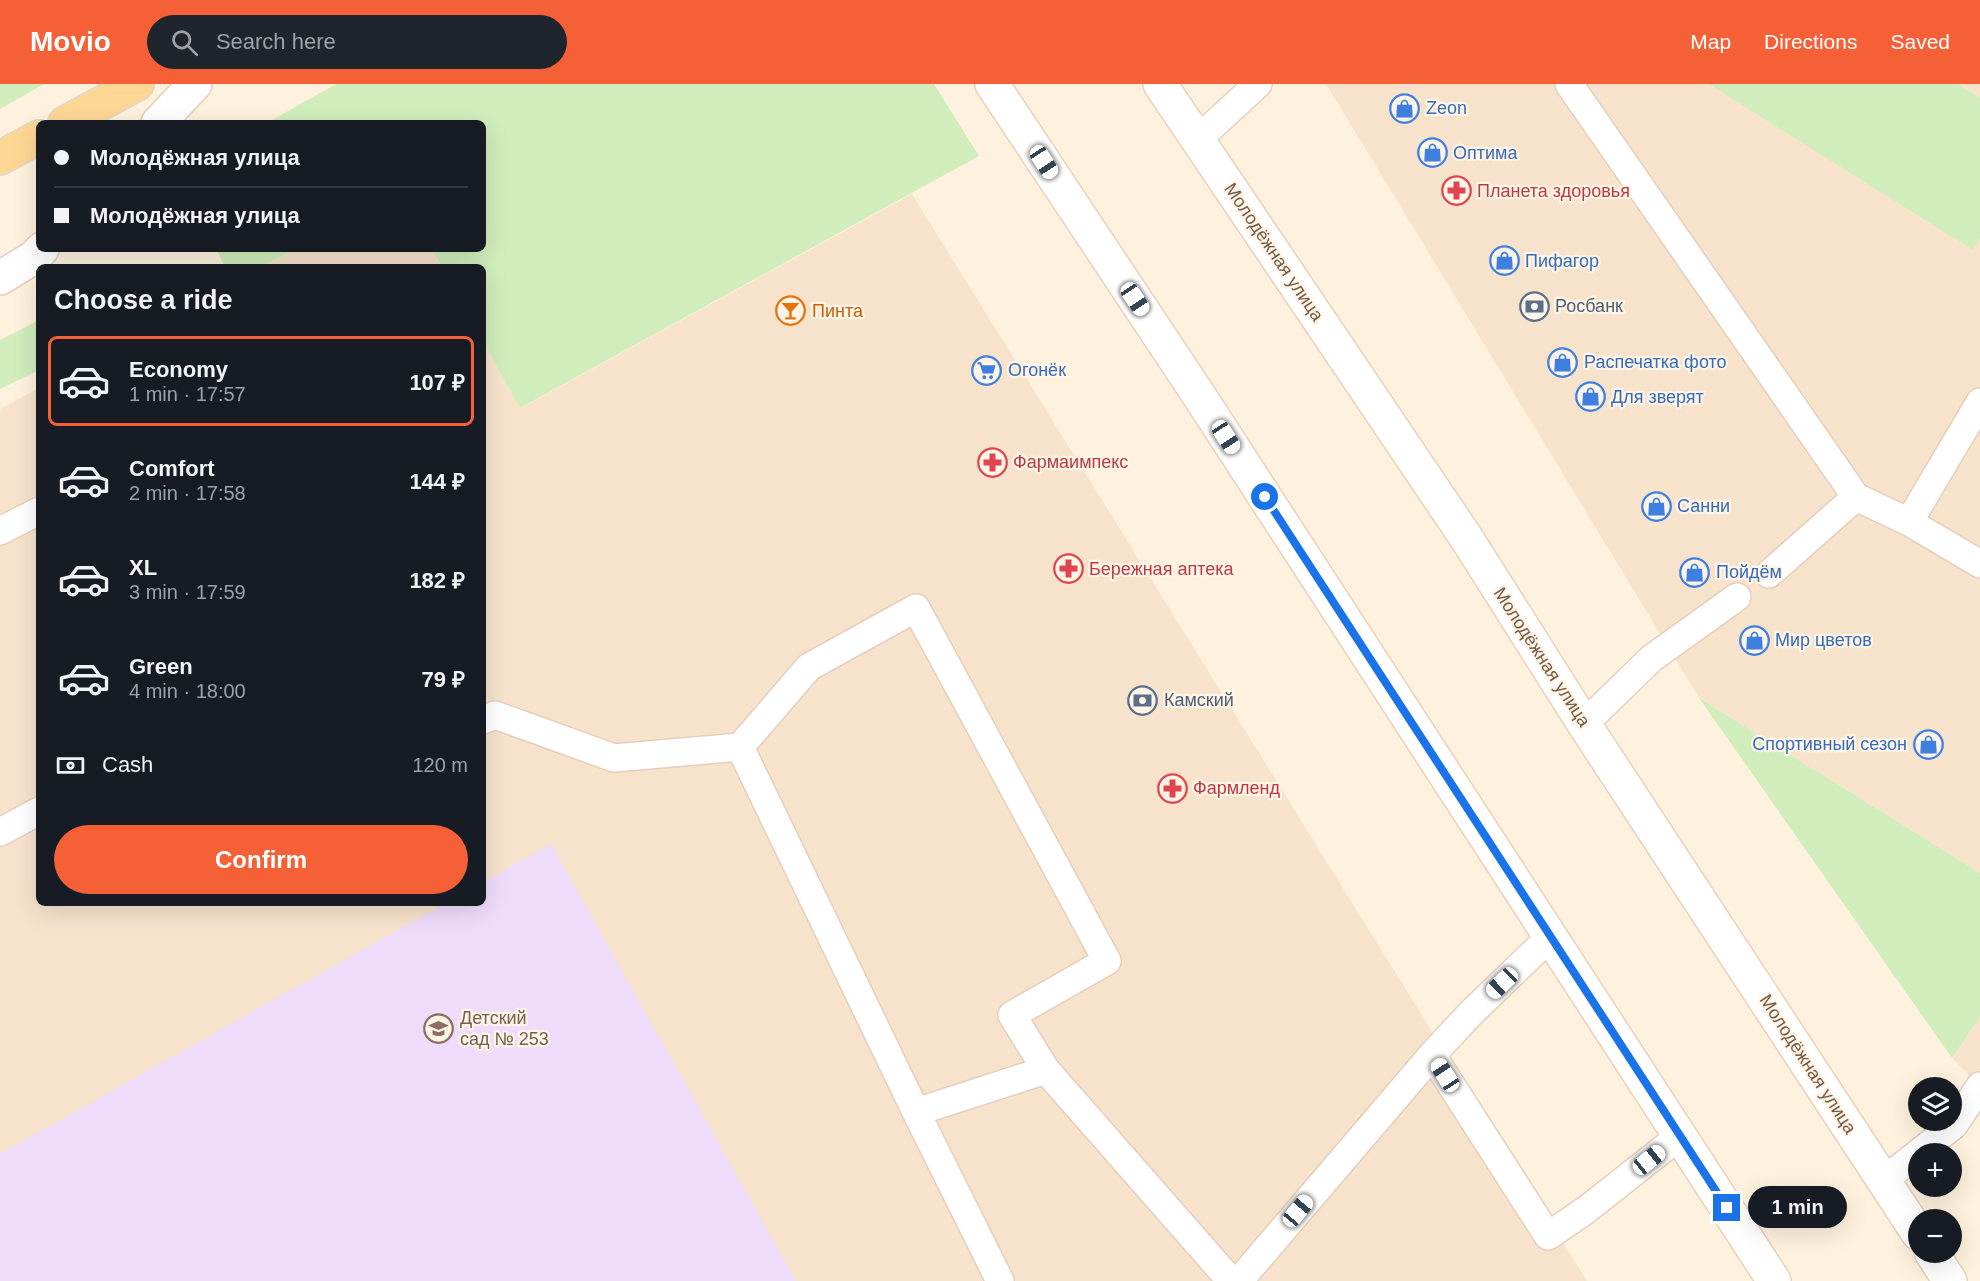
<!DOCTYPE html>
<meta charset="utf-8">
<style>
body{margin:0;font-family:Helvetica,sans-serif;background:#20242c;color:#f1f3f6;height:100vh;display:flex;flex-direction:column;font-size:22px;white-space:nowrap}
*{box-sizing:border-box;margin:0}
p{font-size:20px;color:#9ea1a6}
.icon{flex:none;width:33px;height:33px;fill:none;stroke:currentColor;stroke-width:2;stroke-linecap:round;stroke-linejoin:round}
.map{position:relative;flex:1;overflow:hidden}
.sheet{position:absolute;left:36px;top:180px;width:450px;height:642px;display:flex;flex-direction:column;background:#171b24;border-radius:9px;box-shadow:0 6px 24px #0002}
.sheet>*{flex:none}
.hud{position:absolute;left:36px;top:36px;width:450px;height:132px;border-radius:9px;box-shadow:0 6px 24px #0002;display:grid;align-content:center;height:132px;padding:0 18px;background:#171b24}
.controls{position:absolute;left:1908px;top:993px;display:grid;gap:12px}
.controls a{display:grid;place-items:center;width:54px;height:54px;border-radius:50%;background:#171b24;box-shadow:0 6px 24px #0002;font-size:30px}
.end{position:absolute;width:27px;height:27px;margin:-14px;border:8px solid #1a73e8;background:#fff;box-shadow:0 0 0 3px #fff}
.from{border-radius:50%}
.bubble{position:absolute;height:42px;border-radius:21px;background:#171b24;box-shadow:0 6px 24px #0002;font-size:20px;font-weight:700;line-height:42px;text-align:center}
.car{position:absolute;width:18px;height:36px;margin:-18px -9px;border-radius:8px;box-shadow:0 0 4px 2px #0007;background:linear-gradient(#fff 24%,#345 0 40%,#fff 0 76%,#345 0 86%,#fff 0)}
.hud b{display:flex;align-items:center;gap:21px;height:57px;font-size:22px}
.hud b+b{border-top:2px solid #363941}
.hud i{width:15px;height:15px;background:#f1f3f6}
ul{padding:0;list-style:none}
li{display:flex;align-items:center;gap:18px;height:90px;margin:0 12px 9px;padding:0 6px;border:3px solid transparent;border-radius:9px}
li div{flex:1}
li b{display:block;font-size:22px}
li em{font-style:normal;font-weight:700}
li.on{border-color:#f56036}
li>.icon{width:54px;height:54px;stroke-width:1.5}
h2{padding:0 18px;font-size:27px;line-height:72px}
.pay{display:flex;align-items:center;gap:15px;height:66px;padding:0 18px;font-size:22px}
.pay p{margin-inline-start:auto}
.primary-button{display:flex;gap:12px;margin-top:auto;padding:12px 18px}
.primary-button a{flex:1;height:69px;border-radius:36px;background:#f56036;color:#fff;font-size:24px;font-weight:700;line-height:69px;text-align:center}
header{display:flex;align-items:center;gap:36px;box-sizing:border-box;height:84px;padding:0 30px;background:#f56036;color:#fff}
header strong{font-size:28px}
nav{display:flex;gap:33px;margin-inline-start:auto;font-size:21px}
.search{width:420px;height:54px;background:#20242c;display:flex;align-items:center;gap:15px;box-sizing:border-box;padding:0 21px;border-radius:33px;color:#9ea1a6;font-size:22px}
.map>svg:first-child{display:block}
</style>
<header>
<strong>Movio</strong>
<div class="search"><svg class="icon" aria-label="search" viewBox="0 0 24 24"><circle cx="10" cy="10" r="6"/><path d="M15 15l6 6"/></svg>Search here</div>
<nav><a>Map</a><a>Directions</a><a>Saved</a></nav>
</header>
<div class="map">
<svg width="1980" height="1197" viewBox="0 0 1980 1197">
<rect width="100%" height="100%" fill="#fef2de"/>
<!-- residential -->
<path fill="#f7e3cc" d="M1326 0H1980V789L1699 614Z
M912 110 1587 1197H0V325L39 304V819H483V257L521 324Z
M295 165H432L442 183H261Z
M1980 933V1003L1952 974Z"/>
<!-- education -->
<path fill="#efdbfa" d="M551 760 796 1197H0V1070L446 819H483V798Z"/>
<!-- green -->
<path fill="#d0edbb" d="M0 0H44L0 25Z
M336 0H934L979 72 520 324 483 257V183H442L432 165H483V39H267Z
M1709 0H1958L1980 14V154L1973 166Z
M216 165H295L261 183H225Z
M39 236V286L0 305V256Z
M1699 614 1980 789V933L1952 974Z"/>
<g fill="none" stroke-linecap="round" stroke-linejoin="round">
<defs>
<path id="service" d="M1569 0 1856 413 1909 438 1980 480
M1198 55 1258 0
M1909 438 1980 318
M0 447 39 427
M1769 490 1856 413
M483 636 495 631 614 674 740 663 809 583 916 524 1107 877 1012 931 1046 986 1231 1197
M1584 640 1652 574 1737 513
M740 663 916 1028 1046 986
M0 748 39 727
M1432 971 1548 1152 1586 1126 1681 1051
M916 1028 1000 1197
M1884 1096 1954 1041 1980 1002
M1239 1197 1432 971 1470 930 1550 853"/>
<path id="minor" d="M158 39 195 0
M0 194 33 174 42 165"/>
<path id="secondary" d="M992 0 1200 313 1774 1197
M1160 0 1467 455 1584 640 1918 1149
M1931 1168 1950 1197"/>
<path id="primary" d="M65 39 137 0
M0 74 39 53"/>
</defs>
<!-- service casing -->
<use href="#service" stroke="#e5cfbc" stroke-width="30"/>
<!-- minor casing -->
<use href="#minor" stroke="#e5cfbc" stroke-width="36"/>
<!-- secondary casing -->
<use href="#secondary" stroke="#ebd0b9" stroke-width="36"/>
<!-- primary casing -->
<use href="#primary" stroke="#ded6d2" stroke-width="36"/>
<!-- service -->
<use href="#service" stroke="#fff" stroke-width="27"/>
<!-- minor -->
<use href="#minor" stroke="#fff" stroke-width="33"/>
<!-- secondary -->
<use href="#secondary" stroke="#fff" stroke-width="33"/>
<!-- primary -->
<use href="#primary" stroke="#ffd794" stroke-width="33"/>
</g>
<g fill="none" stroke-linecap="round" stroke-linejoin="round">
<!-- route -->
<path stroke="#1a73e8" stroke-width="8" d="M1265 413 1727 1124"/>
</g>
<!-- icons -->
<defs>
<symbol id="shop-ring" viewBox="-11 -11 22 22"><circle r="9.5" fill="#fff5e6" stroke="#3f7fe0" stroke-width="1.5"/><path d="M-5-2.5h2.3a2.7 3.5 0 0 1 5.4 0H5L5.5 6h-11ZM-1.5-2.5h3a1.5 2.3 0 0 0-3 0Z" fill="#3f7fe0"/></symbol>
<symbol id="pharmacy-ring" viewBox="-11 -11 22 22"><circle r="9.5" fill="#fff5e6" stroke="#e0444e" stroke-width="1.5"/><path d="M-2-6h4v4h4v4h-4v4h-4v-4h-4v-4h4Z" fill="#e0444e"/></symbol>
<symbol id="bank-ring" viewBox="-11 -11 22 22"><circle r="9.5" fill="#fff5e6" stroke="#5c6f8a" stroke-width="1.5"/><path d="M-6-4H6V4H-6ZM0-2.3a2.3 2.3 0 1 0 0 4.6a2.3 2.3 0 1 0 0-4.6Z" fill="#5c6f8a"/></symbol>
<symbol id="bar-ring" viewBox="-11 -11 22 22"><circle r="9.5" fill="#fff5e6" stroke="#e8710a" stroke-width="1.5"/><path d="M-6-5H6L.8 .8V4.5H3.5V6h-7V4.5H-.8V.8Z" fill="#e8710a"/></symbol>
<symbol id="supermarket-ring" viewBox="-11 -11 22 22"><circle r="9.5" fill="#fff5e6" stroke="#3f7fe0" stroke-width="1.5"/><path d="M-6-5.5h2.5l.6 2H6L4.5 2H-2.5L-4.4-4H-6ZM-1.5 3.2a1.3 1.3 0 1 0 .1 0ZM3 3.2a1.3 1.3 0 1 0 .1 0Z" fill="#3f7fe0"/></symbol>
<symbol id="school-ring" viewBox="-11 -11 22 22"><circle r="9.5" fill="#fff5e6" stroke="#8d6e63" stroke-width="1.5"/><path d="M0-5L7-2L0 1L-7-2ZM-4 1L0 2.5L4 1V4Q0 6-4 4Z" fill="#8d6e63"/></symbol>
</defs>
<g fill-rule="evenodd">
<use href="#shop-ring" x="1388" y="8" width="33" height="33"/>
<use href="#shop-ring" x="1416" y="52" width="33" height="33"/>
<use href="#pharmacy-ring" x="1440" y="90" width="33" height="33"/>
<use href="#shop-ring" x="1488" y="160" width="33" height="33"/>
<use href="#bank-ring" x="1518" y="206" width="33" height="33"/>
<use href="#bar-ring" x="774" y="210" width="33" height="33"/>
<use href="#shop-ring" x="1546" y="262" width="33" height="33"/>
<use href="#supermarket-ring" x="970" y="270" width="33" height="33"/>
<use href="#shop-ring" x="1574" y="296" width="33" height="33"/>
<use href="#pharmacy-ring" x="976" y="362" width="33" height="33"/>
<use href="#shop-ring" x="1640" y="406" width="33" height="33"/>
<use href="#pharmacy-ring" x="1052" y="468" width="33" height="33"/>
<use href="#shop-ring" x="1678" y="472" width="33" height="33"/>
<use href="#shop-ring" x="1738" y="540" width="33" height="33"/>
<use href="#bank-ring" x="1126" y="600" width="33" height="33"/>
<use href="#shop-ring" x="1912" y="644" width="33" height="33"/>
<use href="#pharmacy-ring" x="1156" y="688" width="33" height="33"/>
<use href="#school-ring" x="422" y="928" width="33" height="33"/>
</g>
<g text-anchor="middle" stroke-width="4.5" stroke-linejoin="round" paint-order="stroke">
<!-- shop labels -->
<g font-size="18" fill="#366cbe" stroke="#fff5e6" text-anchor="start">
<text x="1426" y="30">Zeon</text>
<text x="1453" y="75">Оптима</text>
<text x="1525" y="183">Пифагор</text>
<text x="1584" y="284">Распечатка фото</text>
<text x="1008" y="292">Огонёк</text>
<text x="1611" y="319">Для зверят</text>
<text x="1677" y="428">Санни</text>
<text x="1716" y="494">Пойдём</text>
<text x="1775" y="562">Мир цветов</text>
<text x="1907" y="666" text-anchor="end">Спортивный сезон</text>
</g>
<!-- health labels -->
<g font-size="18" fill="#be3a42" stroke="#fff5e6" text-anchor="start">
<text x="1477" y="113">Планета здоровья</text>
<text x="1013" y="384">Фармаимпекс</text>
<text x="1089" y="491">Бережная аптека</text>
<text x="1193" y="710">Фармленд</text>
</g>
<!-- street labels -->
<g font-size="18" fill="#765644" stroke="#fff5e6">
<text transform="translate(1274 168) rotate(56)" y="6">Молодёжная улица</text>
<text transform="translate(1542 573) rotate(57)" y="6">Молодёжная улица</text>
<text transform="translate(1808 980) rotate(57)" y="6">Молодёжная улица</text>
</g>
<!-- service labels -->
<g font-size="18" fill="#4e5e75" stroke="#fff5e6" text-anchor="start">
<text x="1555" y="228">Росбанк</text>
<text x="1164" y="622">Камский</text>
</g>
<!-- food labels -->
<g font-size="18" fill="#c56008" stroke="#fff5e6" text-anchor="start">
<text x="812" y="233">Пинта</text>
</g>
<!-- education labels -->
<g font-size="18" fill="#785e54" stroke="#fff5e6" text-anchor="start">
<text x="460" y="940">Детский<tspan x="460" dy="21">сад № 253</tspan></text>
</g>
</g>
</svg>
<div class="controls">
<a><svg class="icon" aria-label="layers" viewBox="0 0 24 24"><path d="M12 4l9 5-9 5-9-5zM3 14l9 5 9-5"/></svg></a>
<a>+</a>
<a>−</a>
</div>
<i class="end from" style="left:1265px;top:413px"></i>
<i class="end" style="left:1727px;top:1124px"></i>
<div class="bubble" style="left:1748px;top:1102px;width:99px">1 min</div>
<i class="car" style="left:1044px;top:78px;rotate:147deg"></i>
<i class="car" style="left:1135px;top:215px;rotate:146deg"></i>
<i class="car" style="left:1226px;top:353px;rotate:147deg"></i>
<i class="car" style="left:1502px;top:899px;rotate:226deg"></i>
<i class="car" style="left:1445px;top:991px;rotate:327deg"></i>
<i class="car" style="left:1649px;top:1076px;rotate:51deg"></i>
<i class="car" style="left:1298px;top:1127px;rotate:40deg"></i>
<div class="hud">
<b><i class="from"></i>Молодёжная улица</b>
<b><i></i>Молодёжная улица</b>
</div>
<section class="sheet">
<h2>Choose a ride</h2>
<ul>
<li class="on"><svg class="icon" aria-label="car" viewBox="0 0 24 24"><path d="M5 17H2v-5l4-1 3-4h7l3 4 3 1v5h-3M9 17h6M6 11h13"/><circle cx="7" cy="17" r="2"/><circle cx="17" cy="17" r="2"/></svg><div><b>Economy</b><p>1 min · 17:57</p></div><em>107 ₽</em></li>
<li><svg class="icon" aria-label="car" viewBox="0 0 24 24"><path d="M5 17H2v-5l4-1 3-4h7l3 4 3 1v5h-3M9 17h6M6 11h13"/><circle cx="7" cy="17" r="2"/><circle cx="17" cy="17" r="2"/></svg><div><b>Comfort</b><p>2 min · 17:58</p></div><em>144 ₽</em></li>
<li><svg class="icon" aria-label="car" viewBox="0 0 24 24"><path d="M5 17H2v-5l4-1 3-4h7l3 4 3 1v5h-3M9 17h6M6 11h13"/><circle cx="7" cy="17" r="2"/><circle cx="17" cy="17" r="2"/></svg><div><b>XL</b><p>3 min · 17:59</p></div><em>182 ₽</em></li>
<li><svg class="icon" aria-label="car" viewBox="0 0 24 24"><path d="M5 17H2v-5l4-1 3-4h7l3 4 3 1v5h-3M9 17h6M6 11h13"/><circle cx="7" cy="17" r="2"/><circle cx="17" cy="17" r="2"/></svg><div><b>Green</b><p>4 min · 18:00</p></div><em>79 ₽</em></li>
</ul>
<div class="pay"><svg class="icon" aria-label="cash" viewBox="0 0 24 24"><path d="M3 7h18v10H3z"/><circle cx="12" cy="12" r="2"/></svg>Cash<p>120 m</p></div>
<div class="primary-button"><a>Confirm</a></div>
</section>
</div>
